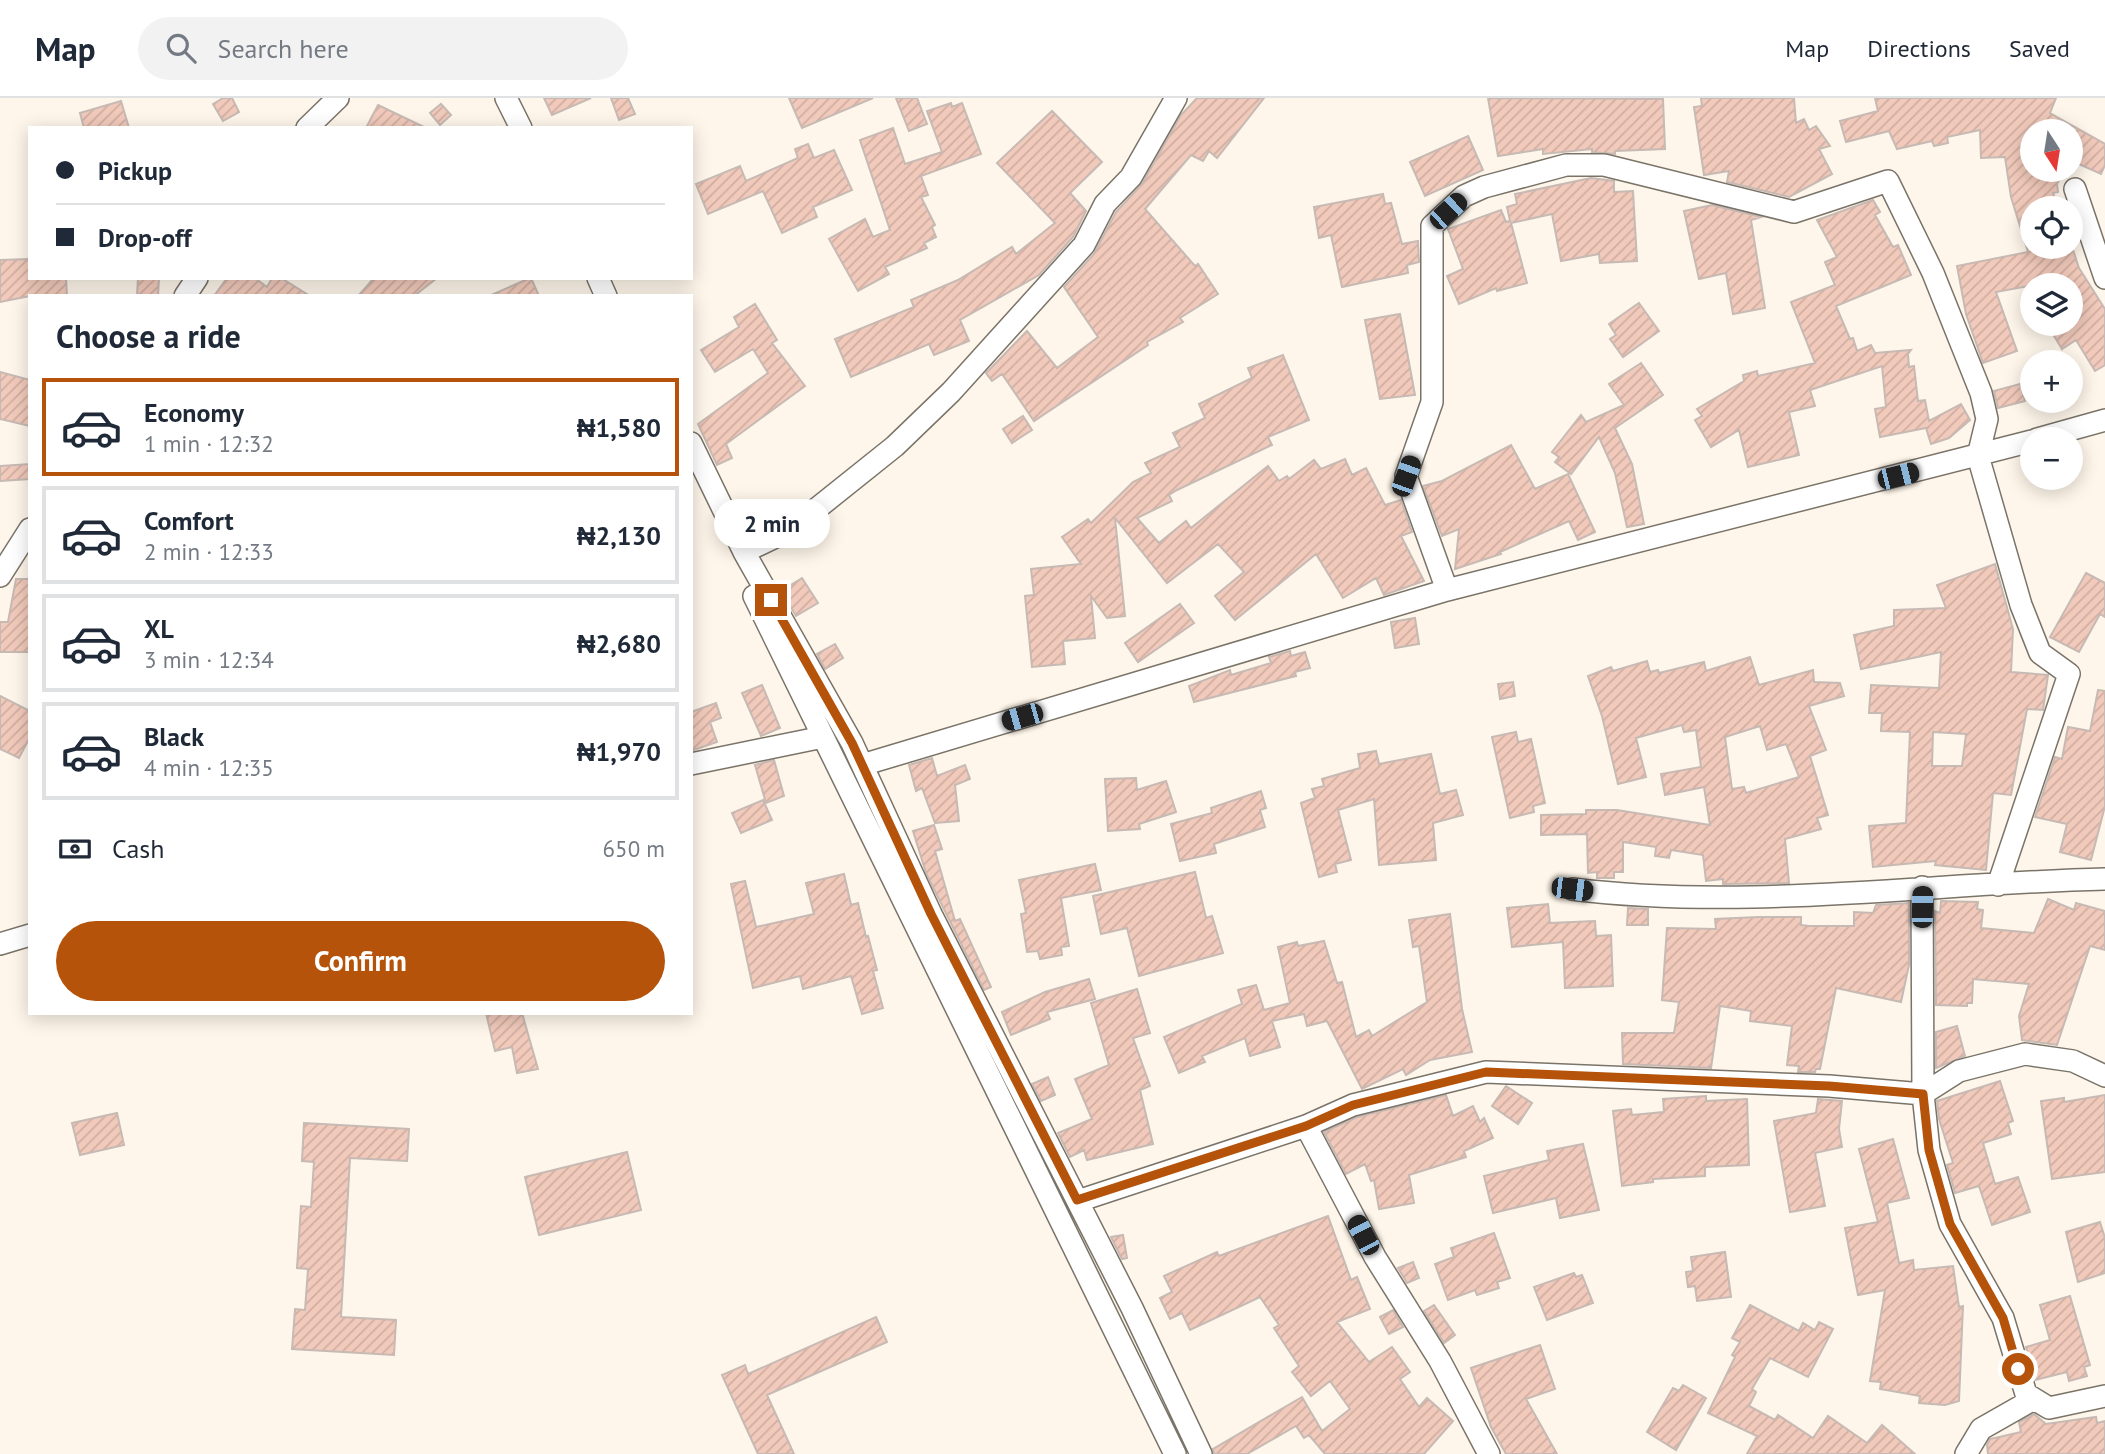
<!DOCTYPE html>
<meta charset="utf-8">
<style>
body{margin:0;font-family:"PT Sans",sans-serif;background:#f2f2f3;color:#1f2937;height:100vh;display:flex;flex-direction:column;font-size:26px;white-space:nowrap}
*{box-sizing:border-box;margin:0}
p{font-size:23px;color:#747a83}
.icon{flex:none;width:38px;height:38px;fill:none;stroke:currentColor;stroke-width:2;stroke-linecap:round;stroke-linejoin:round}
.map{position:relative;flex:1;overflow:hidden}
.panel{position:absolute;left:28px;top:196px;width:665px;height:721px;display:flex;flex-direction:column;background:#fff;border-radius:0px;box-shadow:0 4px 18px #0003}
.panel>*{flex:none}
.hud{position:absolute;left:28px;top:28px;width:665px;height:154px;border-radius:0px;box-shadow:0 4px 18px #0003;display:grid;align-content:center;height:154px;padding:0 28px;background:#fff}
.needle{width:46px;rotate:168deg}
.controls{position:absolute;left:2020px;top:21px;display:grid;gap:14px}
.controls a{display:grid;place-items:center;width:63px;height:63px;border-radius:50%;background:#fff;box-shadow:0 4px 18px #0003;font-size:35px}
.end{position:absolute;width:32px;height:32px;margin:-16px;border:9px solid #b45309;background:#fff;box-shadow:0 0 0 4px #fff}
.from{border-radius:50%}
.bubble{position:absolute;height:49px;border-radius:24px;background:#fff;box-shadow:0 4px 18px #0003;font-size:23px;font-weight:800;line-height:49px;text-align:center}
.car{position:absolute;width:21px;height:42px;margin:-21px -10px;border-radius:9px;box-shadow:0 0 5px 2px #0007;background:linear-gradient(#222 24%,#8ab4d8 0 40%,#222 0 76%,#8ab4d8 0 86%,#222 0)}
.hud b{display:flex;align-items:center;gap:24px;height:66px;font-size:26px}
.hud b+b{border-top:2px solid #e0e1e3}
.hud i{width:18px;height:18px;background:#1f2937}
ul{padding:0;list-style:none}
li{display:flex;align-items:center;gap:21px;height:98px;margin:0 14px 10px;padding:0 14px;border:4px solid #e0e1e3;border-radius:0px}
li div{flex:1}
li b{display:block;font-size:26px}
li em{font-style:normal;font-weight:800}
li.current{border-color:#b45309}
li>.icon{width:63px;height:63px;stroke-width:1.5}
h2{padding:0 28px;font-size:32px;line-height:84px}
.pay{display:flex;align-items:center;gap:18px;height:77px;padding:0 28px;font-size:26px}
.pay p{margin-inline-start:auto}
.action{display:flex;gap:14px;margin-top:auto;padding:14px 28px}
.action a{flex:1;height:80px;border-radius:42px;background:#b45309;color:#fff;font-size:28px;font-weight:800;line-height:80px;text-align:center}
header{display:flex;align-items:center;gap:42px;box-sizing:border-box;height:98px;padding:0 35px;background:#fff;border-bottom:2px solid #e0e1e3}
header strong{font-size:33px}
nav{display:flex;gap:38px;margin-inline-start:auto;font-size:24px}
.search{width:490px;height:63px;background:#f2f2f3;display:flex;align-items:center;gap:18px;box-sizing:border-box;padding:0 24px;border-radius:38px;color:#747a83;font-size:26px}
.map>svg:first-child{display:block}
</style>
<header>
<strong>Map</strong>
<div class="search"><svg class="icon" aria-label="search" viewBox="0 0 24 24"><circle cx="10" cy="10" r="6"/><path d="M15 15l6 6"/></svg>Search here</div>
<nav><a>Map</a><a>Directions</a><a>Saved</a></nav>
</header>
<div class="map">
<svg width="2105" height="1356" viewBox="0 0 2105 1356">
<defs>
<pattern id="building-hatch" width="6" height="6" patternUnits="userSpaceOnUse" patternTransform="scale(1.75)"><rect width="6" height="6" fill="#f2cabb"/><path d="M-1 1l2-2M0 6l6-6M5 7l2-2" fill="none" stroke="#d0aea1"/></pattern>
</defs>
<rect width="100%" height="100%" fill="#fef6ea"/>
<!-- building -->
<path fill="url(#building-hatch)" stroke="#c7b9b3" stroke-width="2" fill-rule="evenodd" d="M223 0H232L239 14 223 23 213 6Z
M544 0H591L552 17Z
M611 0H628L635 16 619 22Z
M789 0H873L802 30Z
M896 0H917L927 26 909 33Z
M1197 0H1264L1217 60 1209 53 1203 63 1191 57 1145 111 1195 168 1198 166 1218 196 1180 220 1183 224 1147 244 1148 247 1034 323 1002 276 992 283 986 275 1027 233 1057 270 1098 239 1064 189 1094 156 1116 114 1142 86 1181 17Z
M1488 0 1663 1 1665 51 1615 53V56L1592 54V51L1543 56V51L1498 58Z
M1701 0H1794L1796 25 1804 21 1809 32 1816 28 1830 48 1819 51 1832 76 1789 99 1727 84 1729 73 1704 77 1694 9 1702 8Z
M1875 0H2056L2050 15 2105 46V67L2101 76 2070 62V33H2032V72H2064L2057 86 2058 94 2053 95 2058 110H2032V149H2072L2079 170 2105 211V267L2095 273 2076 242 2062 251 2050 231 2058 226H2070V187L2040 186 1996 194 2017 253 1983 265 1966 216 1957 168 2028 154 2011 99 2005 59 1981 60 1980 32 1947 39 1948 45 1934 48 1932 43 1897 51 1889 33 1846 44 1840 23 1878 13Z
M121 3 129 30H84L80 15Z
M951 5 952 9 962 5 981 56 921 78 928 97 921 99 935 127 932 129 936 139 924 145 927 150 885 169 889 176 858 193 829 141 865 121 873 139 890 132 860 42 893 30 905 66 942 54 927 13Z
M441 6 451 17 440 27 430 15Z
M378 7 426 30H366Z
M1052 13 1102 64 1070 95 1086 113 1073 139 1039 177 960 222 969 243 934 257 929 246 851 279 835 241 914 209 911 202 958 182 1012 149 1016 156 1055 125 997 65Z
M1468 38 1483 72 1425 98 1410 64Z
M808 46 814 60 834 52 852 92 813 109 817 119 782 135 763 93 708 116 696 86 740 68 746 83 798 60 795 51Z
M1591 80 1614 83V94L1633 93 1637 163 1600 165 1599 156 1561 163 1552 116 1511 125 1527 185 1497 193 1496 190 1459 206 1447 178 1463 171 1448 131 1501 112 1506 124 1510 123 1507 109 1517 106 1515 96Z
M1383 96 1385 106 1391 105 1402 146 1418 143 1419 164 1407 167 1408 175 1342 189 1331 137 1319 140 1314 109Z
M1873 102 1880 114 1875 117 1893 149 1898 147 1911 177 1836 208 1850 241 1853 240 1857 253 1871 247 1875 255 1911 252 1908 256 1909 269 1914 268 1918 303 1925 302 1929 323 1961 306 1970 322 1949 340 1931 346 1926 330 1880 339 1875 311 1886 309 1882 268 1810 292 1815 308 1789 314 1799 357 1748 369 1739 332 1711 349 1695 322 1702 318 1697 311 1744 283 1743 277 1757 273 1758 278 1815 265 1791 204 1835 187 1825 164 1837 159 1817 122Z
M1712 107 1761 119 1751 122 1765 210 1733 216 1726 175 1699 181 1684 113Z
M30 161V180H66L67 198H30L0 204V162Z
M138 180H159L158 198H137Z
M227 180H255L267 189 272 180H281L310 198H214Z
M374 180H437L414 198H358Z
M531 180 539 198H489L530 180Z
M1639 205 1659 233 1623 259 1610 241 1616 237 1609 226Z
M755 206 777 242 772 245 805 288 726 346 732 360 717 367 698 326 768 275 753 251 715 274 701 252 739 229 734 219Z
M1400 216 1415 297 1380 301 1365 222Z
M1283 257 1309 322 1268 339 1272 347 1177 392 1169 397 1172 403 1137 420 1159 445 1186 423 1191 430 1268 368 1279 383 1287 378 1289 381 1314 362 1321 371 1345 361 1352 377 1366 370 1385 407 1401 402 1412 434 1401 438 1424 483 1384 497 1376 480 1343 500 1316 456 1235 522 1215 498 1244 474 1218 446 1167 485 1115 420 1125 518 1107 520 1091 498 1095 540 1063 543 1065 566 1032 569 1025 498 1034 497 1031 471 1081 466 1062 439 1088 421 1091 425 1133 384 1151 375 1145 365 1180 349 1173 335 1205 320 1199 306 1252 280 1248 270Z
M1641 265 1663 297 1615 330 1632 366 1644 426 1627 429 1615 375 1599 339 1571 376 1555 364 1559 359 1552 354 1581 317 1586 324 1624 307 1609 286Z
M0 274 30 282V328L0 321Z
M2020 286 2025 303 1998 310 1994 293Z
M1023 318 1032 332 1012 345 1003 331Z
M1511 347 1535 391 1568 376 1595 434 1578 442 1569 423 1500 454 1501 456 1455 471 1459 431 1442 438 1423 388 1442 383Z
M30 366V381L0 383V368Z
M1995 466 2013 531 2011 574 2048 577 2043 612 2027 611 2011 697 1993 695 1986 772 1935 767 1936 763 1873 769 1869 728 1906 725 1910 634 1881 633 1882 615H1869L1871 587 1939 590 1941 554 1861 571 1854 537 1894 528V512L1946 510 1937 487ZM1933 634 1966 636 1962 668H1932Z
M2086 475 2105 485V519L2100 516 2079 554 2050 539Z
M802 480 818 505 796 518 781 493Z
M16 481H30V554H0V524H8Z
M1180 506 1194 525 1138 564 1125 545Z
M1415 520 1419 546 1395 550 1391 524Z
M835 546 843 560 825 571 817 556Z
M1290 553 1291 558 1305 554 1310 570 1295 574 1296 578 1194 604 1189 588 1230 572 1231 577 1271 565 1269 559Z
M1750 559 1759 587 1813 572 1814 584 1840 585 1844 598 1809 608 1826 652 1810 658 1828 717 1817 720 1821 731 1785 741 1789 785 1723 786V781L1706 783 1703 757 1671 752 1669 760 1655 758 1656 749 1623 744V774H1614V780H1597V774L1588 775 1587 736 1541 737V717L1586 716V712H1617L1710 727 1704 689 1665 697 1661 676 1701 669 1696 632 1684 634 1682 627 1636 640 1646 679 1618 686 1602 618 1588 578 1611 569 1613 573 1647 563 1650 574 1658 572 1659 575 1704 564 1706 573ZM1760 628 1767 652 1786 646 1799 679 1746 695 1744 689 1732 691 1725 639Z
M1513 584 1515 598 1500 601 1498 586Z
M762 587 780 630 761 638 742 595Z
M2098 592 2105 593V708L2091 762 2060 754 2067 726 2035 719 2055 659 2062 661 2068 629 2090 633Z
M0 598 30 613V639L19 660 0 651Z
M716 605 721 620 710 624 717 644 691 653V614Z
M1516 634 1518 644 1531 641 1545 705 1533 708 1534 714 1510 720 1492 639Z
M1376 653 1379 666 1431 656 1440 696 1456 692 1463 717 1433 725 1436 762 1379 767 1374 701 1338 712 1351 762 1335 766 1337 774 1319 779 1301 705 1315 700 1312 691 1324 688 1322 681 1360 670 1358 656Z
M932 660 937 678 965 667 970 681 955 687 959 723 935 725 922 690 916 693 909 667Z
M774 662 784 698 766 705 755 667Z
M1136 680 1137 692 1166 683 1176 714 1139 726 1140 731 1108 733 1105 681Z
M1261 693 1266 710 1260 712 1265 729 1214 746 1216 755 1180 763 1171 726 1212 715 1211 710Z
M763 702 772 722 741 735 732 715Z
M934 727 942 751 935 753 955 823 960 821 991 889 984 892 926 775 913 733Z
M1095 766 1101 792 1061 800 1069 848 1061 849 1062 857 1040 861 1038 853 1027 854 1021 816 1026 815 1019 782Z
M1195 774 1206 820 1212 818 1223 855 1139 878 1127 830 1101 836 1093 798Z
M844 776 851 807 858 805 866 839 868 838 877 872 873 873 883 910 862 916 851 878 803 891 800 878 753 890 731 786 745 783 756 829 814 816 806 785Z
M2048 801 2074 812 2076 805 2105 813V852L2090 848 2057 947 2022 942 2019 918 2029 886 1973 881 1972 905H1967V908L1936 907 1935 813 1940 815 1941 803 1978 804 1977 811 1983 812 1981 830 2034 835Z
M1909 805V867L1901 904 1836 890 1820 971H1816L1815 974H1798L1799 968 1787 967 1792 928 1750 923 1751 913 1720 908 1711 970 1623 966 1622 935H1674L1679 904 1662 902 1667 830 1716 831 1715 821 1759 819H1801V827L1809 828H1854V814L1873 815 1876 807Z
M1548 806 1550 825 1595 823 1596 838 1611 837 1613 888 1565 890 1563 844 1512 849 1507 810Z
M1628 810 1648 811V827H1627Z
M1450 816 1462 911 1472 954 1430 962 1406 977 1403 971 1362 991 1327 923 1307 928 1304 916 1272 923 1280 949 1250 958 1245 940 1202 958 1205 964 1179 975 1164 939 1242 906 1238 892 1256 887 1264 912 1290 905 1278 849 1297 844 1298 848 1324 843 1337 885 1342 884 1356 939 1369 932 1372 938 1427 904 1419 848 1413 849 1409 822Z
M1089 881 1095 901 1047 914 1050 921 1011 937 1002 914 1045 894Z
M1137 891 1150 935 1133 940 1150 988 1140 992 1153 1046 1087 1062 1084 1052 1070 1059 1058 1035 1092 1021 1075 981 1109 967 1091 905Z
M486 915H522L538 971 517 975 512 949 495 953Z
M1957 928 1965 958 1936 970V934Z
M1048 979 1055 997 1041 1003 1032 986Z
M2000 983 2013 1023 2008 1025 2011 1036 1983 1045 1995 1086 2018 1079 2030 1114 1992 1127 1979 1088 1955 1095 1947 1067 1953 1065 1939 1021 1937 1003Z
M1506 988 1532 1005 1518 1026 1492 1008Z
M1446 997 1453 1018 1473 1008 1480 1024 1484 1020 1493 1040 1464 1053 1466 1059 1409 1077 1414 1105 1379 1111 1374 1082 1371 1083 1365 1066 1346 1076 1324 1034 1357 1019Z
M2105 997V1074L2052 1081 2041 1003 2064 1000V1004Z
M1706 998V1003L1747 1001 1749 1067 1705 1069V1078L1653 1081V1084L1622 1088 1613 1013 1631 1011 1632 1017 1664 1014 1663 1001Z
M1818 1001 1842 1003 1839 1031 1842 1049 1815 1055 1825 1108 1790 1114 1774 1023 1816 1015Z
M117 1015 124 1047 80 1057 72 1025Z
M304 1025 409 1031 407 1063 350 1060 341 1219 396 1222 394 1257 292 1251 295 1211 305 1212 308 1171 297 1170 301 1108 311 1109 314 1064 302 1063Z
M1893 1041 1909 1100 1887 1105 1899 1165 1913 1162 1914 1172 1953 1168 1959 1209 1963 1208 1959 1303 1945 1307 1919 1305 1920 1298 1880 1291 1881 1284 1870 1283 1885 1192 1858 1197 1845 1130 1878 1124 1859 1051Z
M1583 1046 1599 1112 1560 1120 1556 1100 1493 1115 1484 1078 1549 1062 1547 1053Z
M627 1054 641 1112 539 1137 525 1079Z
M1328 1118 1351 1182 1357 1179 1370 1211 1337 1224 1369 1264 1392 1249 1410 1274 1400 1281 1419 1309 1427 1300 1453 1323 1424 1356H1325L1309 1337 1304 1340 1296 1328 1247 1356H1214L1213 1351 1302 1299 1322 1333 1350 1311 1330 1283 1311 1298 1292 1274 1299 1268 1274 1230 1279 1227 1260 1199 1190 1232 1182 1215 1170 1221 1160 1200 1172 1194 1164 1178 1217 1154 1219 1158Z
M2100 1124 2105 1140V1175L2078 1184 2066 1134Z
M1494 1135 1510 1180 1497 1184 1499 1190 1477 1197 1475 1192 1448 1202 1435 1166 1454 1159 1451 1150Z
M1123 1137 1127 1160 1122 1161 1111 1139Z
M1725 1154 1731 1199 1697 1203 1695 1188 1688 1189 1686 1174 1693 1173 1691 1159Z
M1413 1164 1419 1180 1407 1185 1398 1170Z
M1574 1175 1576 1179 1582 1177 1593 1205 1547 1222 1534 1189Z
M2070 1198 2090 1267 2084 1269 2087 1278 2069 1283 2067 1274 2035 1282 2026 1249 2050 1242 2040 1207Z
M1434 1207 1455 1237 1444 1245 1424 1213Z
M1750 1207 1799 1233 1803 1225 1815 1232 1819 1224 1833 1231 1808 1279 1770 1260 1752 1291 1756 1294 1749 1308 1775 1322 1778 1317 1813 1340 1828 1318 1867 1345 1882 1327 1915 1356H1747L1757 1338 1708 1315 1735 1259 1732 1257 1740 1244 1732 1240Z
M1393 1212 1403 1229 1389 1236 1380 1219Z
M876 1219 887 1244 767 1297 794 1356H758L722 1277 745 1267 748 1276Z
M1540 1247 1555 1291 1526 1301 1557 1356H1506L1491 1329 1471 1270Z
M1683 1287 1706 1300 1676 1352 1647 1334 1673 1290 1679 1293Z
M2034 1316 2046 1326 2096 1319 2097 1325 2105 1323V1356H1988L1987 1347 1990 1341 2021 1334 2019 1324Z"/>
<g fill="none" stroke-linecap="round" stroke-linejoin="round">
<defs>
<path id="minor" d="M506 0 521 30
M307 30 338 0
M2075 91 2105 180
M598 180 606 198
M185 198 197 180
M2037 341 2105 322
M691 345 744 454 852 645 931 816 1132 1210 1201 1356
M744 454 790 432 895 348 951 294 1084 147 1105 106 1131 79 1176 0
M0 478 30 431
M1447 492 1406 378 1432 304V128L1464 98 1484 89 1566 67H1604L1794 114 1888 83 1933 175 1981 295 1987 321 1978 358 2021 507 2040 555 2069 576 1998 787
M754 498 1175 1356
M691 666 823 639
M862 667 1447 492 2032 343
M1922 789 1923 996 1929 1052 1950 1126 2003 1220 2026 1296 2049 1310 2105 1298
M1572 791C1749 813 1928 785 2105 781
M0 846 30 837
M1306 1028 1375 1159 1440 1263 1489 1356
M1078 1103 1306 1028 1353 1007 1486 974 1829 988 1923 996 1959 973 2025 956 2073 963 2105 978
M1966 1356 1981 1331 2032 1302"/>
</defs>
<!-- minor casing -->
<use href="#minor" stroke="#7a7368" stroke-width="24"/>
<!-- minor -->
<use href="#minor" stroke="#fff" stroke-width="21"/>
</g>
<g fill="none" stroke-linecap="round" stroke-linejoin="round">
<!-- route -->
<path stroke="#b45309" stroke-width="9" d="M771 502 852 645 931 816 1077 1102 1306 1028 1353 1007 1486 974 1829 988 1923 996 1929 1052 1950 1126 2003 1220 2018 1271"/>
</g>
</svg>
<div class="controls">
<a><svg class="needle" viewBox="-14 -14 28 28"><path d="M0-13l5 13h-10z" fill="#e53935"/><path d="M0 13l5-13h-10z" fill="#747a83"/></svg></a>
<a><svg class="icon" aria-label="locate" viewBox="0 0 24 24"><circle cx="12" cy="12" r="6"/><path d="M12 2v4M12 18v4M2 12h4M18 12h4"/></svg></a>
<a><svg class="icon" aria-label="layers" viewBox="0 0 24 24"><path d="M12 4l9 5-9 5-9-5zM3 14l9 5 9-5"/></svg></a>
<a>+</a>
<a>−</a>
</div>
<i class="end from" style="left:2018px;top:1271px"></i>
<i class="end" style="left:771px;top:502px"></i>
<div class="bubble" style="left:714px;top:401px;width:116px">2 min</div>
<i class="car" style="left:1448px;top:113px;rotate:47deg"></i>
<i class="car" style="left:1406px;top:378px;rotate:20deg"></i>
<i class="car" style="left:1898px;top:378px;rotate:76deg"></i>
<i class="car" style="left:1022px;top:619px;rotate:254deg"></i>
<i class="car" style="left:1572px;top:791px;rotate:97deg"></i>
<i class="car" style="left:1922px;top:809px;rotate:1deg"></i>
<i class="car" style="left:1363px;top:1137px;rotate:332deg"></i>
<div class="hud">
<b><i class="from"></i>Pickup</b>
<b><i></i>Drop-off</b>
</div>
<section class="panel">
<h2>Choose a ride</h2>
<ul>
<li class="current"><svg class="icon" aria-label="car" viewBox="0 0 24 24"><path d="M5 17H2v-5l4-1 3-4h7l3 4 3 1v5h-3M9 17h6M6 11h13"/><circle cx="7" cy="17" r="2"/><circle cx="17" cy="17" r="2"/></svg><div><b>Economy</b><p>1 min · 12:32</p></div><em>₦1,580</em></li>
<li><svg class="icon" aria-label="car" viewBox="0 0 24 24"><path d="M5 17H2v-5l4-1 3-4h7l3 4 3 1v5h-3M9 17h6M6 11h13"/><circle cx="7" cy="17" r="2"/><circle cx="17" cy="17" r="2"/></svg><div><b>Comfort</b><p>2 min · 12:33</p></div><em>₦2,130</em></li>
<li><svg class="icon" aria-label="car" viewBox="0 0 24 24"><path d="M5 17H2v-5l4-1 3-4h7l3 4 3 1v5h-3M9 17h6M6 11h13"/><circle cx="7" cy="17" r="2"/><circle cx="17" cy="17" r="2"/></svg><div><b>XL</b><p>3 min · 12:34</p></div><em>₦2,680</em></li>
<li><svg class="icon" aria-label="car" viewBox="0 0 24 24"><path d="M5 17H2v-5l4-1 3-4h7l3 4 3 1v5h-3M9 17h6M6 11h13"/><circle cx="7" cy="17" r="2"/><circle cx="17" cy="17" r="2"/></svg><div><b>Black</b><p>4 min · 12:35</p></div><em>₦1,970</em></li>
</ul>
<div class="pay"><svg class="icon" aria-label="cash" viewBox="0 0 24 24"><path d="M3 7h18v10H3z"/><circle cx="12" cy="12" r="2"/></svg>Cash<p>650 m</p></div>
<div class="action"><a>Confirm</a></div>
</section>
</div>
